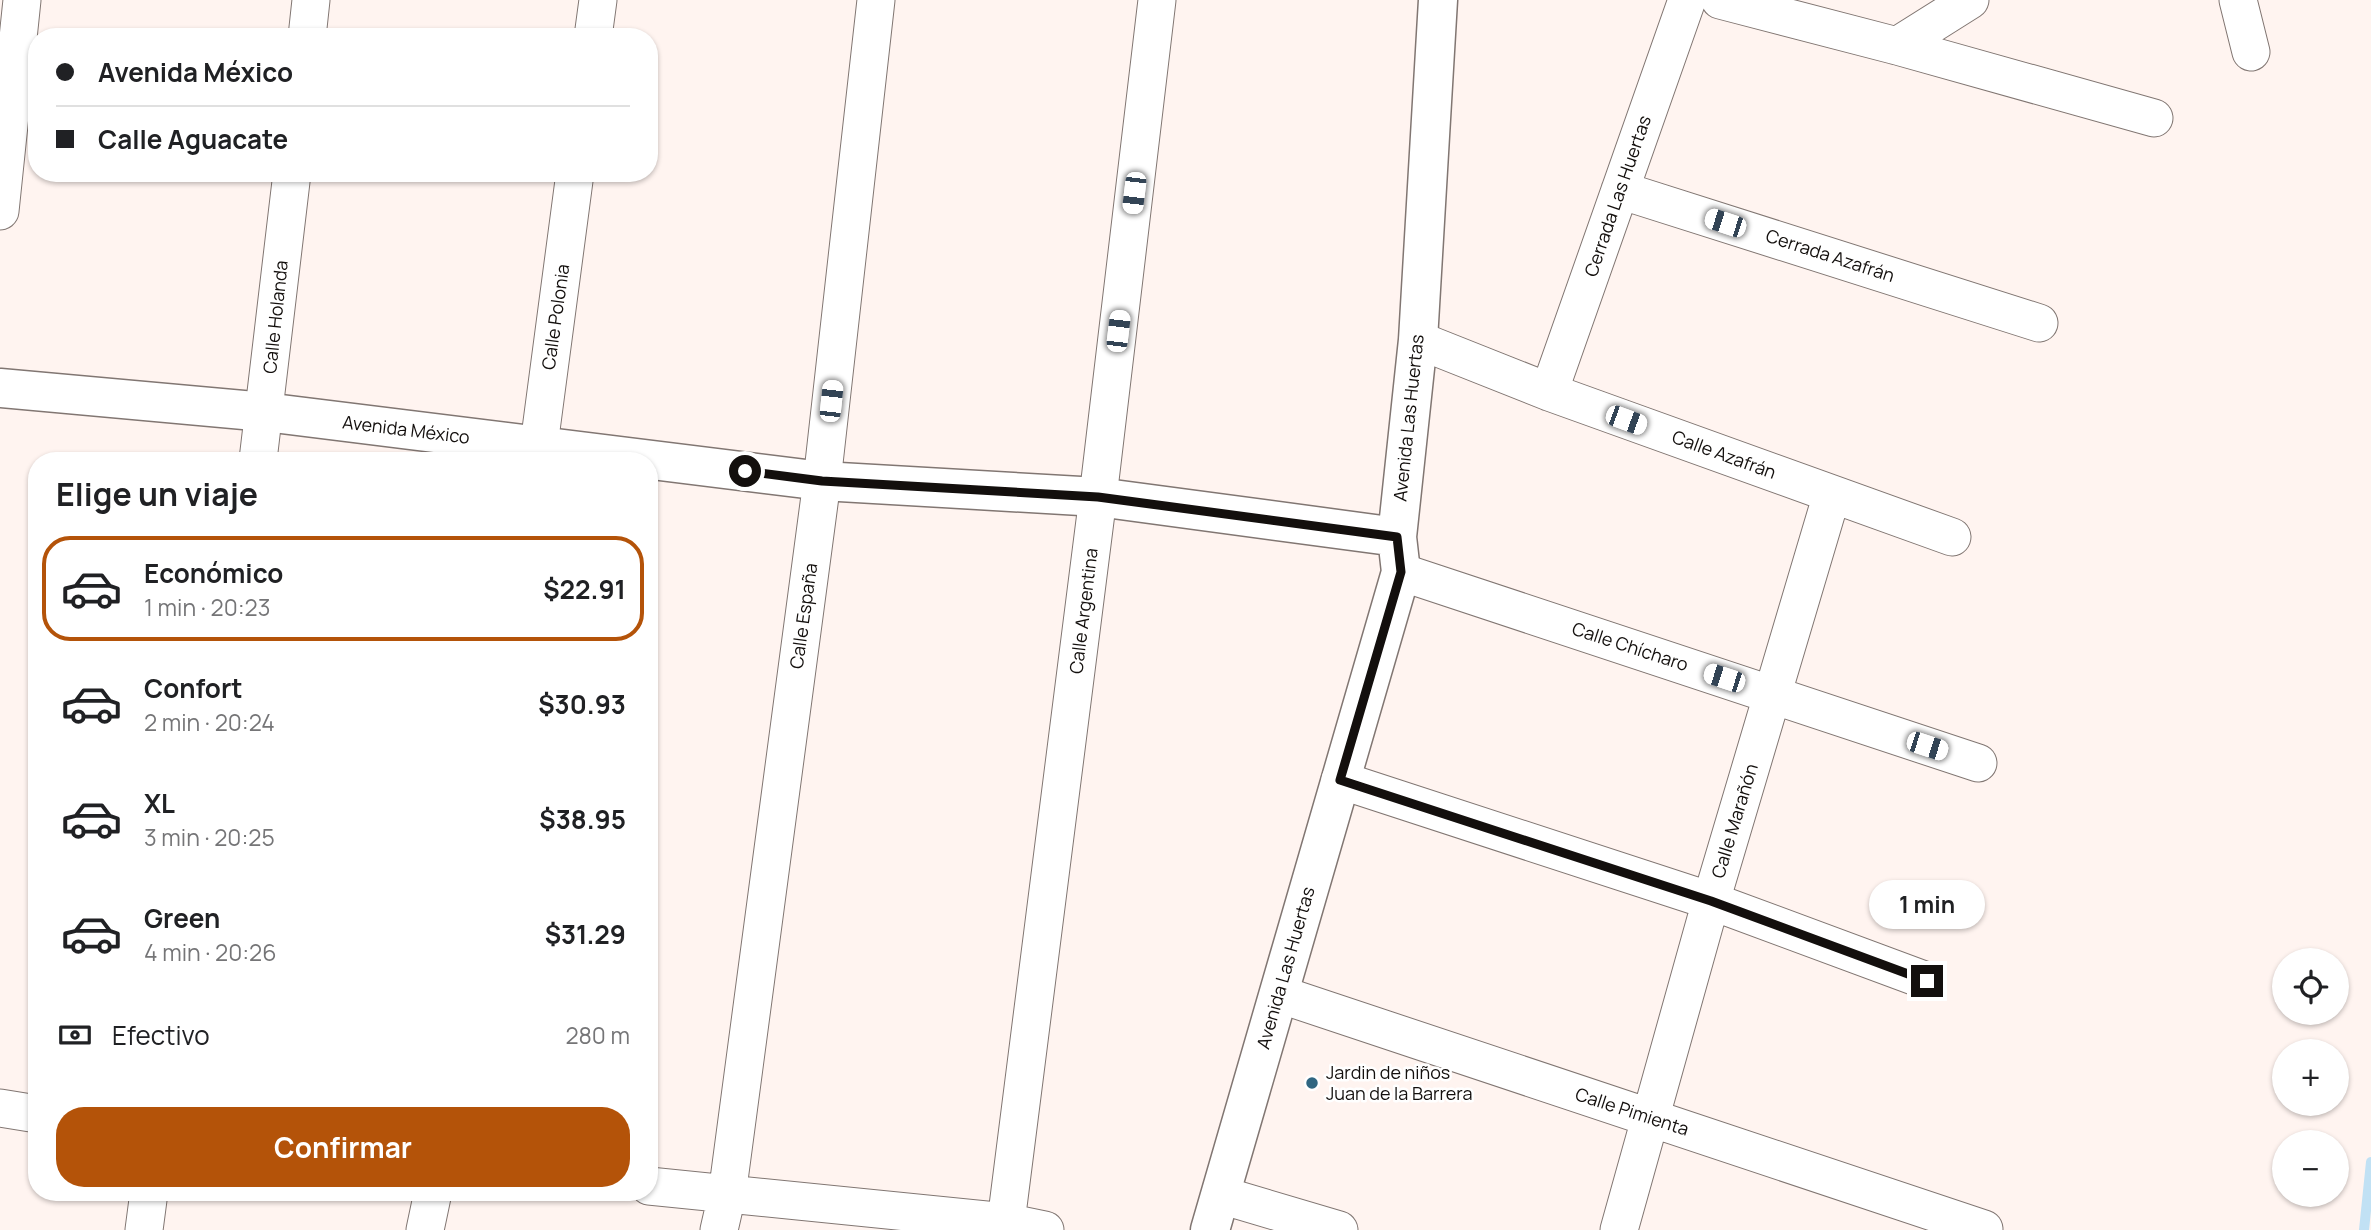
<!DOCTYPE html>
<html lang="es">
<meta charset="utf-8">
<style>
body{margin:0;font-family:Manrope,sans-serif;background:#f2f2f2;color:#202124;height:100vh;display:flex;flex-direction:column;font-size:26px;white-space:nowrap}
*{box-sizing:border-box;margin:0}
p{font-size:23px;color:#757577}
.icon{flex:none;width:38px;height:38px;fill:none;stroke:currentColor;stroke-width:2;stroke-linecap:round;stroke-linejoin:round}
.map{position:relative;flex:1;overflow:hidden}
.details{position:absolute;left:28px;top:452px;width:630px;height:749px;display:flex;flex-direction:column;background:#fff;border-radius:28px;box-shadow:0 2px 5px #0004}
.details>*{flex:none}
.top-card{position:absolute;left:28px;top:28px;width:630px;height:154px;border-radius:28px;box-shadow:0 2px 5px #0004;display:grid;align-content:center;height:154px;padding:0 28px;background:#fff}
.tools{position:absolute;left:2272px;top:948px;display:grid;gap:14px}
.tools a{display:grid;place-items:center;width:77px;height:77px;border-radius:50%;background:#fff;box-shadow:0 2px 5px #0004;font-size:35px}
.end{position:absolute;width:32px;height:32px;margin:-16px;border:9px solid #130f0d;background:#fff;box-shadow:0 0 0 4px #fff}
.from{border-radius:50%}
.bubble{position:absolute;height:49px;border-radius:24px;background:#fff;box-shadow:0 2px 5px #0004;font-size:23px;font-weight:700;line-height:49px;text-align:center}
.car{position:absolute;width:21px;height:42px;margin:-21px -10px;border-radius:9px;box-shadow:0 0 5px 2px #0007;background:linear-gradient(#fff 24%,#345 0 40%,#fff 0 76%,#345 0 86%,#fff 0)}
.top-card b{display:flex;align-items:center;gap:24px;height:66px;font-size:26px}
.top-card b+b{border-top:2px solid #e0e0e0}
.top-card i{width:18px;height:18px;background:#202124}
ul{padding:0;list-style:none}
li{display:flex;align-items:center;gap:21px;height:105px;margin:0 14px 10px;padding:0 14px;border:4px solid transparent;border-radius:28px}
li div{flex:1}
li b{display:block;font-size:26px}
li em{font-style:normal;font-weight:700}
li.selected{border-color:#b45309}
li>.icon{width:63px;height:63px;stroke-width:1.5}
h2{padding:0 28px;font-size:32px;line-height:84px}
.pay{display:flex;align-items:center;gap:18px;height:77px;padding:0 28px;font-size:26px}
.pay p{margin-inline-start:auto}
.action{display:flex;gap:14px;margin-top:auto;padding:14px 28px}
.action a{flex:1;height:80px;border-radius:28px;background:#b45309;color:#fff;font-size:28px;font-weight:700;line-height:80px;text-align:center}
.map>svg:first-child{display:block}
</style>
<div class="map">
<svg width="2371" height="1230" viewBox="0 0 2371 1230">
<rect width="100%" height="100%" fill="#fff4f0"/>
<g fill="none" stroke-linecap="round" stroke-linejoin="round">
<!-- stream -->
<path stroke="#c1e1f4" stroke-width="10" d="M2364 1230 2371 1162"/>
<defs>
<path id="street" d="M1720 0 1897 46 2154 118
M2238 0 2251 52
M307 37 311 0
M593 37 598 0
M1897 46 1970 0
M1620 190 2039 323
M0 211 22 0
M1418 340 1549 392 1952 537
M1549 392 1687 0
M258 460 292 173
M537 460 575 173
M1401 572 1978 763
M1340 780 1711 901 1927 981
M1279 994 1984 1229
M0 1108 37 1114
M649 1186 1006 1222 1045 1230
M1221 1195 1339 1230
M1006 1222 1098 497 1157 0
M144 1230 149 1192
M425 1230 433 1192
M719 1230 727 1195 822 481 876 0
M1619 1230 1711 901 1832 494"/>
<path id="secondary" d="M0 388 265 412 822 481 1098 497 1397 537
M1210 1230 1401 572 1397 537 1418 340 1438 0"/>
</defs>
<!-- street casing -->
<use href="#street" stroke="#817672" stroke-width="39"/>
<!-- secondary casing -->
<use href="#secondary" stroke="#817672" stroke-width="41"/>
<!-- street -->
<use href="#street" stroke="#fff" stroke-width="37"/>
<!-- secondary -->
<use href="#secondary" stroke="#fff" stroke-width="38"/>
</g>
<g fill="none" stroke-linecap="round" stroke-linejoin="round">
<!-- route -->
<path stroke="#130f0d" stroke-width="9" d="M745 471 822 481 1098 497 1397 537 1401 572 1340 780 1711 901 1927 981"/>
</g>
<!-- markers -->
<circle fill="#306681" stroke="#fff" stroke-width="2.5" cx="1312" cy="1083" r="7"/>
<g text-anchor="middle" stroke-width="5" stroke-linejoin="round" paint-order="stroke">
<!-- street labels -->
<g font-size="18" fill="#130f0d" stroke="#fff">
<text transform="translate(1618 196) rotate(-71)" y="6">Cerrada Las Huertas</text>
<text transform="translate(1830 256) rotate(18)" y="6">Cerrada Azafrán</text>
<text transform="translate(276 317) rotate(-84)" y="6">Calle Holanda</text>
<text transform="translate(556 317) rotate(-82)" y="6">Calle Polonia</text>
<text transform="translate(1409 418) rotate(-84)" y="6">Avenida Las Huertas</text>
<text transform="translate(406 430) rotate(7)" y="6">Avenida México</text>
<text transform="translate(1724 455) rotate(20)" y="6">Calle Azafrán</text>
<text transform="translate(1084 611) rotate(-83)" y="6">Calle Argentina</text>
<text transform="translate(804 616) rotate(-82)" y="6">Calle España</text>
<text transform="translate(1630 647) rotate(18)" y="6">Calle Chícharo</text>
<text transform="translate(1735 821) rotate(-73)" y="6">Calle Marañón</text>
<text transform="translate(1286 968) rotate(-74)" y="6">Avenida Las Huertas</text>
<text transform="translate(1632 1112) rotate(18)" y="6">Calle Pimienta</text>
</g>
<!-- poi labels -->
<g font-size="18" fill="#130f0d" stroke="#fff" text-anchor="start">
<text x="1326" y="1079">Jardin de niños<tspan x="1326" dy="21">Juan de la Barrera</tspan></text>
</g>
</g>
</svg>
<div class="tools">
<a><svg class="icon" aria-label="locate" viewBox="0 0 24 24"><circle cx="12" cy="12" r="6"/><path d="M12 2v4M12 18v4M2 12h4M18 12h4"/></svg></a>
<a>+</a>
<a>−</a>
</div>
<i class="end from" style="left:745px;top:471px"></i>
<i class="end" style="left:1927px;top:981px"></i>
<div class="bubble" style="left:1869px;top:880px;width:116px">1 min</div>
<i class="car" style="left:1134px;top:193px;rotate:187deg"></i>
<i class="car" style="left:1725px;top:223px;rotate:288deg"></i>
<i class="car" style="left:1118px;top:331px;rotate:7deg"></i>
<i class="car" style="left:831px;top:401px;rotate:6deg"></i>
<i class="car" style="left:1626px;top:420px;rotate:110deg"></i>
<i class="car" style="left:1724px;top:678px;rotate:288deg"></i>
<i class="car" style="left:1927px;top:746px;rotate:108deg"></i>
<div class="top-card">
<b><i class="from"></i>Avenida México</b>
<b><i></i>Calle Aguacate</b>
</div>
<section class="details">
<h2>Elige un viaje</h2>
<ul>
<li class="selected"><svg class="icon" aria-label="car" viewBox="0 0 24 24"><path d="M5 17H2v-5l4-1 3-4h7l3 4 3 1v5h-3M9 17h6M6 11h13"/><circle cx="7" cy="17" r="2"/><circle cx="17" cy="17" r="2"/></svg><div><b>Económico</b><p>1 min · 20:23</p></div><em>$22.91</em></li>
<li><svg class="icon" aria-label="car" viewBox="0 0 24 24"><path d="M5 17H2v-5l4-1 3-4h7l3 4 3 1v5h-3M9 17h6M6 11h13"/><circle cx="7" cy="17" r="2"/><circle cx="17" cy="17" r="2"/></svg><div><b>Confort</b><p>2 min · 20:24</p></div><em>$30.93</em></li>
<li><svg class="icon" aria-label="car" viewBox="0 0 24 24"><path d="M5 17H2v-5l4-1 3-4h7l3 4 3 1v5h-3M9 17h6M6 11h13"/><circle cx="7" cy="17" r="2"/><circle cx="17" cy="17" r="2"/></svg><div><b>XL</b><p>3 min · 20:25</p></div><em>$38.95</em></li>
<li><svg class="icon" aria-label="car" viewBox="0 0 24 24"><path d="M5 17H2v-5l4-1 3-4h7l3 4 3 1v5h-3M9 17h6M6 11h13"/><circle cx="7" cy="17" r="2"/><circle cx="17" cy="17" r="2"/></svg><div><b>Green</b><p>4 min · 20:26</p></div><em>$31.29</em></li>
</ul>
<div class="pay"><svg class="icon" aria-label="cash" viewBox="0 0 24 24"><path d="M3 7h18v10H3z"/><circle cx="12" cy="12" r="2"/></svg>Efectivo<p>280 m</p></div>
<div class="action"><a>Confirmar</a></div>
</section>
</div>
